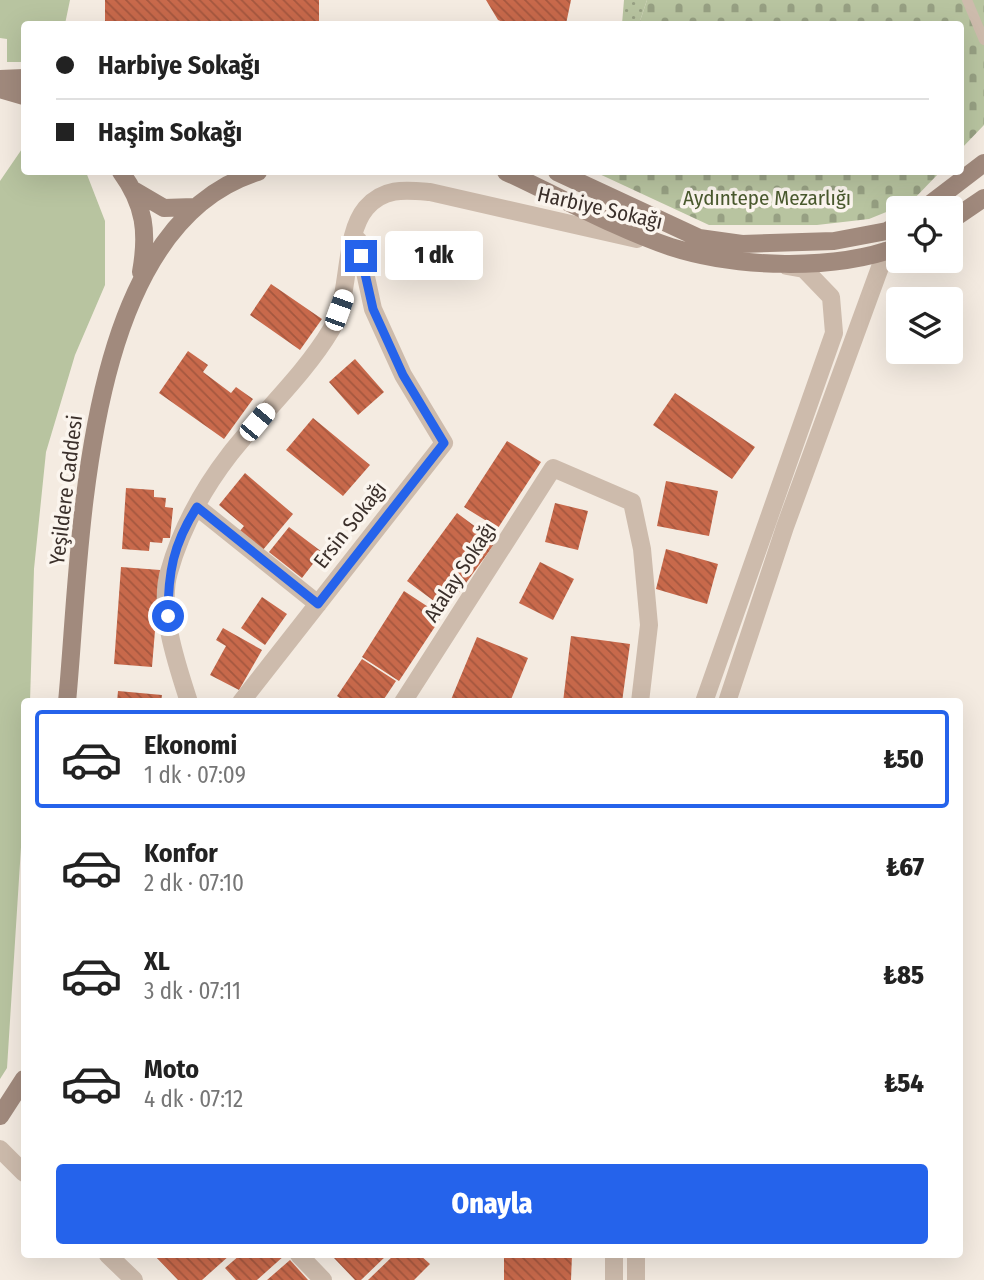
<!DOCTYPE html>
<html lang="tr">
<meta charset="utf-8">
<style>
body{margin:0;font-family:"Fira Sans Condensed",sans-serif;background:#f6f6f6;color:#222;height:100vh;display:flex;flex-direction:column;font-size:26px;white-space:nowrap}
*{box-sizing:border-box;margin:0}
p{font-size:23px;color:#767676}
.icon{flex:none;width:38px;height:38px;fill:none;stroke:currentColor;stroke-width:2;stroke-linecap:round;stroke-linejoin:round}
.map{position:relative;flex:1;overflow:hidden}
.drawer{position:absolute;left:21px;top:698px;width:942px;height:560px;display:flex;flex-direction:column;background:#fff;border-radius:7px;box-shadow:0 7px 28px #0002}
.drawer>*{flex:none}
.hud{position:absolute;left:21px;top:21px;width:943px;height:154px;border-radius:7px;box-shadow:0 7px 28px #0002;display:grid;align-content:center;height:154px;padding:0 35px;background:#fff}
.fabs{position:absolute;left:886px;top:196px;display:grid;gap:14px}
.fabs a{display:grid;place-items:center;width:77px;height:77px;border-radius:7px;background:#fff;box-shadow:0 7px 28px #0002;font-size:35px}
.end{position:absolute;width:32px;height:32px;margin:-16px;border:9px solid #2563eb;background:#fff;box-shadow:0 0 0 4px #fff}
.from{border-radius:50%}
.bubble{position:absolute;height:49px;border-radius:7px;background:#fff;box-shadow:0 7px 28px #0002;font-size:23px;font-weight:800;line-height:49px;text-align:center}
.car{position:absolute;width:21px;height:42px;margin:-21px -10px;border-radius:9px;box-shadow:0 0 5px 2px #0007;background:linear-gradient(#fff 24%,#345 0 40%,#fff 0 76%,#345 0 86%,#fff 0)}
.hud b{display:flex;align-items:center;gap:24px;height:66px;font-size:26px}
.hud b+b{border-top:2px solid #e0e0e0}
.hud i{width:18px;height:18px;background:#222}
ul{padding:12px 0 0;list-style:none}
li{display:flex;align-items:center;gap:21px;height:98px;margin:0 14px 10px;padding:0 21px;border:4px solid transparent;border-radius:7px}
li div{flex:1}
li b{display:block;font-size:26px}
li em{font-style:normal;font-weight:800}
li.on{border-color:#2563eb}
li>.icon{width:63px;height:63px;stroke-width:1.5}
.action{display:flex;gap:14px;margin-top:auto;padding:14px 35px}
.action a{flex:1;height:80px;border-radius:7px;background:#2563eb;color:#fff;font-size:28px;font-weight:800;line-height:80px;text-align:center}
.map>svg:first-child{display:block}
</style>
<div class="map">
<svg width="984" height="1280" viewBox="0 0 984 1280">
<defs>
<pattern id="grass-dots" width="8" height="8" patternUnits="userSpaceOnUse" patternTransform="scale(1.75)"><rect width="8" height="8" fill="#b8c4a0"/><path d="M2 2h.1M6 6h.1" fill="none" stroke="#97a083" stroke-width="1.8" stroke-linecap="round"/></pattern>
<pattern id="cemetery-stones" width="16" height="16" patternUnits="userSpaceOnUse" patternTransform="scale(1.75)"><rect width="16" height="16" fill="#b8c4a0"/><path d="M2 7V4a2 2 0 0 1 4 0v3zM10 15v-3a2 2 0 0 1 4 0v3z" fill="#97a083"/></pattern>
<pattern id="building-back-hatch" width="6" height="6" patternUnits="userSpaceOnUse" patternTransform="scale(1.75)"><rect width="6" height="6" fill="#c8694b"/><path d="M-1 5l2 2M0 0l6 6M5-1l2 2" fill="none" stroke="#a4573f"/></pattern>
</defs>
<rect width="100%" height="100%" fill="#f4ebe1"/>
<!-- grass -->
<path fill="url(#grass-dots)" d="M624 0H647L639 24H622Z"/>
<!-- cemetery -->
<path fill="url(#cemetery-stones)" d="M647 0H984V125L961 149V24H639Z
M595 172H940L911 202 869 219 817 225H709Z"/>
<!-- green -->
<path fill="#b8c4a0" d="M0 0H70L65 24H24V62H7V39L0 38Z
M24 146V172H86L105 221V285L75 355 46 452 34 569 30 702H24V800L7 1068 0 1079V181Z"/>
<!-- building -->
<path fill="url(#building-back-hatch)" d="M105 0H319V24H105Z
M486 0H571L566 24H508L498 20Z
M271 284 322 319 300 350 250 315Z
M188 351 208 365 203 372 231 393 236 387 253 399 224 439 159 393Z
M355 359 384 392 358 415 329 382Z
M675 393 755 447 732 479 653 425Z
M313 418 370 465 343 496 286 450Z
M507 441 541 462 498 528 464 507Z
M245 473 293 514 262 551 239 532 244 526 219 505Z
M666 481 718 491 709 536 657 526Z
M126 488 154 490V497L166 498 165 507 173 508 170 538H163L162 543 150 542 149 551 122 549Z
M555 503 588 511 578 550 545 542Z
M457 513 496 542 446 610 407 581Z
M289 527 322 552 302 578 269 552Z
M666 549 718 564 707 604 656 589Z
M540 562 574 579 553 620 519 603Z
M121 567 160 570 152 667 114 664Z
M404 591 442 616 399 681 362 657Z
M262 597 287 614 265 645 241 628Z
M223 628 262 650 239 690 210 675 226 646 216 640Z
M571 636 630 644 622 702H563Z
M477 637 528 658 510 702H450Z
M362 659 396 681 382 702H345L337 696Z
M118 691 162 695 161 702H117Z
M154 1255H230L202 1280H178Z
M240 1255H285L257 1280H236L225 1268Z
M337 1255H387L361 1280H355L334 1258Z
M394 1255H420L430 1264 414 1280H368Z
M504 1255H572L571 1280H504Z
M290 1260 308 1280H267Z"/>
<g fill="none" stroke-linecap="round" stroke-linejoin="round">
<!-- lane -->
<path stroke="#cdbbac" stroke-width="10" d="M967 0 984 40"/>
<!-- street -->
<path stroke="#cdbbac" stroke-width="18" d="M197 507 318 604
M189 702C177 665 158 610 169 572 181 529 203 489 230 454 263 412 304 375 331 330 352 295 342 237 366 208 384 187 406 190 430 192L637 239
M241 702 444 443 403 375 373 309 358 240
M403 702 553 468 632 502 642 549 649 625 640 702
M704 702 834 333 831 297 804 269 787 266
M727 702 785 527 886 251
M0 1149 24 1173
M108 1255 134 1280
M299 1255 323 1280
M614 1280V1255
M636 1280V1255"/>
<!-- secondary -->
<path stroke="#a18a7d" stroke-width="18" d="M0 79 24 78
M0 89 24 96
M121 172C145 205 148 233 141 272
M506 172C560 197 615 228 671 247 736 268 834 271 898 247
M557 172 699 238 742 244 834 241 887 231 898 225
M135 191 164 208 194 207
M925 208 984 163
M950 221 984 198
M67 702C82 550 79 227 258 172
M0 1116 24 1079"/>
</g>
<g fill="none" stroke-linecap="round" stroke-linejoin="round">
<!-- route -->
<path stroke="#2563eb" stroke-width="9" d="M168 616C168 573 173 544 197 507L318 604 444 443 403 375 373 309 361 256"/>
</g>
<g text-anchor="middle" stroke-width="7" stroke-linejoin="round" paint-order="stroke">
<!-- park labels -->
<g font-size="21" fill="#4a5a2e" stroke="#fbf5ee">
<text x="767" y="205">Aydıntepe Mezarlığı</text>
</g>
<!-- street labels -->
<g font-size="21" fill="#3b302b" stroke="#fbf5ee">
<text transform="translate(600 208) rotate(13)" y="7">Harbiye Sokağı</text>
<text transform="translate(66 490) rotate(-83)" y="7">Yeşildere Caddesi</text>
<text transform="translate(350 525) rotate(-52)" y="7">Ersin Sokağı</text>
<text transform="translate(460 572) rotate(-57)" y="7">Atalay Sokağı</text>
</g>
</g>
</svg>
<div class="fabs">
<a><svg class="icon" aria-label="locate" viewBox="0 0 24 24"><circle cx="12" cy="12" r="6"/><path d="M12 2v4M12 18v4M2 12h4M18 12h4"/></svg></a>
<a><svg class="icon" aria-label="layers" viewBox="0 0 24 24"><path d="M12 4l9 5-9 5-9-5zM3 14l9 5 9-5"/></svg></a>
</div>
<i class="end from" style="left:168px;top:616px"></i>
<i class="end" style="left:361px;top:256px"></i>
<div class="bubble" style="left:385px;top:231px;width:98px">1 dk</div>
<i class="car" style="left:339px;top:310px;rotate:20deg"></i>
<i class="car" style="left:257px;top:422px;rotate:40deg"></i>
<div class="hud">
<b><i class="from"></i>Harbiye Sokağı</b>
<b><i></i>Haşim Sokağı</b>
</div>
<section class="drawer">
<ul>
<li class="on"><svg class="icon" aria-label="car" viewBox="0 0 24 24"><path d="M5 17H2v-5l4-1 3-4h7l3 4 3 1v5h-3M9 17h6M6 11h13"/><circle cx="7" cy="17" r="2"/><circle cx="17" cy="17" r="2"/></svg><div><b>Ekonomi</b><p>1 dk · 07:09</p></div><em>₺50</em></li>
<li><svg class="icon" aria-label="car" viewBox="0 0 24 24"><path d="M5 17H2v-5l4-1 3-4h7l3 4 3 1v5h-3M9 17h6M6 11h13"/><circle cx="7" cy="17" r="2"/><circle cx="17" cy="17" r="2"/></svg><div><b>Konfor</b><p>2 dk · 07:10</p></div><em>₺67</em></li>
<li><svg class="icon" aria-label="car" viewBox="0 0 24 24"><path d="M5 17H2v-5l4-1 3-4h7l3 4 3 1v5h-3M9 17h6M6 11h13"/><circle cx="7" cy="17" r="2"/><circle cx="17" cy="17" r="2"/></svg><div><b>XL</b><p>3 dk · 07:11</p></div><em>₺85</em></li>
<li><svg class="icon" aria-label="car" viewBox="0 0 24 24"><path d="M5 17H2v-5l4-1 3-4h7l3 4 3 1v5h-3M9 17h6M6 11h13"/><circle cx="7" cy="17" r="2"/><circle cx="17" cy="17" r="2"/></svg><div><b>Moto</b><p>4 dk · 07:12</p></div><em>₺54</em></li>
</ul>
<div class="action"><a>Onayla</a></div>
</section>
</div>
